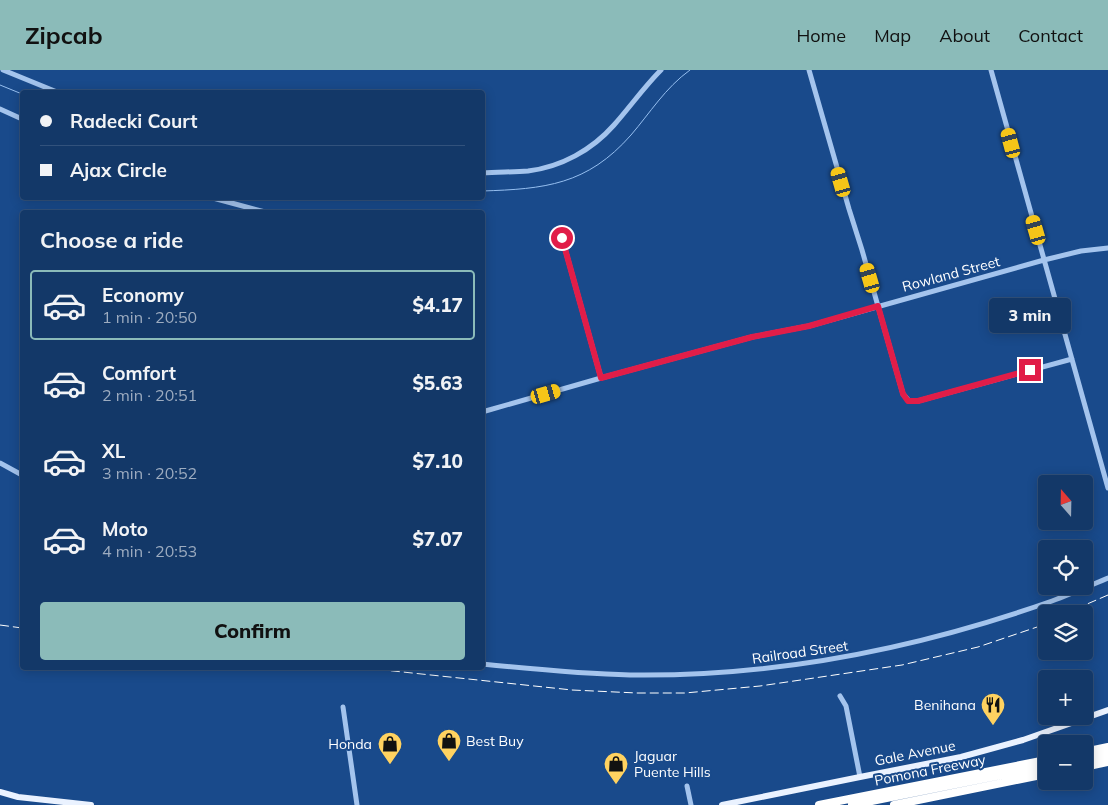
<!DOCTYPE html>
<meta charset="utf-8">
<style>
body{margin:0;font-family:Mulish,sans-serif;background:#204371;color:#f1f3f6;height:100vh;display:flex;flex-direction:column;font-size:19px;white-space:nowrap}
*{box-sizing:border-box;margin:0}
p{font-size:16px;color:#9dacc0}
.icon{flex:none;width:28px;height:28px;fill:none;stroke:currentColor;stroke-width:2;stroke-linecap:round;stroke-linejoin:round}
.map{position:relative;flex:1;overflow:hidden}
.details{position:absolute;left:20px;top:140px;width:465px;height:460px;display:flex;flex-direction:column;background:#133868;border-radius:5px;box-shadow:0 2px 12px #0003,0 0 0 1px #32527c}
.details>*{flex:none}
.top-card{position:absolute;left:20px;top:20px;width:465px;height:110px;border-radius:5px;box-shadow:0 2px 12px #0003,0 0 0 1px #32527c;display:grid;align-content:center;height:110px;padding:0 20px;background:#133868}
.needle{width:32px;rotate:340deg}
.controls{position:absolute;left:1038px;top:405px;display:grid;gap:10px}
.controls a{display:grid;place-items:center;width:55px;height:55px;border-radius:5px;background:#133868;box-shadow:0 2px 12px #0003,0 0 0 1px #32527c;font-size:25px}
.end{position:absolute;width:22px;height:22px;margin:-11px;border:6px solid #e11d48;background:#fff;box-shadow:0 0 0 2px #fff}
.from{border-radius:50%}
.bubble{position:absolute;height:35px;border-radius:5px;background:#133868;box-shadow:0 2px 12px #0003,0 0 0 1px #32527c;font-size:16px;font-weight:800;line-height:35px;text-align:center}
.car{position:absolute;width:15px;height:30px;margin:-15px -8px;border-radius:6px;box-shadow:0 0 4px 1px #0007;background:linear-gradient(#f5c518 24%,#345 0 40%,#f5c518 0 76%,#345 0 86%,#f5c518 0)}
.top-card b{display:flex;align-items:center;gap:18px;height:48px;font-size:19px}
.top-card b+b{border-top:1px solid #32527c}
.top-card i{width:12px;height:12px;background:#f1f3f6}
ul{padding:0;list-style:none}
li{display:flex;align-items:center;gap:15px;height:70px;margin:0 10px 8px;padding:0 10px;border:2px solid transparent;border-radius:5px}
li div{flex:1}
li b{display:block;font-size:19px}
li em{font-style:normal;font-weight:800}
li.current{border-color:#8bbbb9}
li>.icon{width:45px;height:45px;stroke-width:1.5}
h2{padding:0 20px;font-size:22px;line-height:60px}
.button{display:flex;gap:10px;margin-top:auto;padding:10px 20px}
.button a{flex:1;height:58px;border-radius:5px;background:#8bbbb9;color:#111;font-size:20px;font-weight:800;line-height:58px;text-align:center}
header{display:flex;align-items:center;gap:30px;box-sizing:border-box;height:70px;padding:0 25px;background:#8bbbb9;color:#111}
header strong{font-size:24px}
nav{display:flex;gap:28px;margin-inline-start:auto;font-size:18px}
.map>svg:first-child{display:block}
</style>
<header>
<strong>Zipcab</strong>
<nav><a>Home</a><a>Map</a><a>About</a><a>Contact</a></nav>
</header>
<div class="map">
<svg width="1108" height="735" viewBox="0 0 1108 735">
<rect width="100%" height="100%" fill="#194a8b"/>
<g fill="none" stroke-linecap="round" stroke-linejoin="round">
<!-- stream -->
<path stroke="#96bff0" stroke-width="1" d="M0 15 22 24
M482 121C545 119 587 115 631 65 650 43 665 18 690 0"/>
<!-- minor -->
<path stroke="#a4c4ed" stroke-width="5" d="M3 0 57 22
M809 0 849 139 862 180 903 324 909 331H918L1072 289
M991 0 1108 418
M0 39 22 49
M482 103C498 102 513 102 528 101 561 97 592 80 614 55 630 37 644 17 661 0
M213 128 265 142
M562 168 601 308
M482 342 601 308 752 267 809 256 1044 190 1081 181 1108 178
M0 393 22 405
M482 594C531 599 580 604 630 605 775 607 916 579 1052 531 1071 524 1089 516 1108 508
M840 626 846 636 860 707
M343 637 357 735
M687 716 691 735"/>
<!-- major -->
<path stroke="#eaf2ff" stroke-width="6" d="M0 722 18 727 91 735
M722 735 860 707 961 687 1023 670 1108 640"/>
<!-- highway -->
<path stroke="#fff" stroke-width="8" d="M1084 682 1108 677
M1084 689 1108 684
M1084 697 1108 692
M819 735 1046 690
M852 735 1046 696
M894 735 1046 704"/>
<!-- rail -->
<path stroke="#fff" stroke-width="1" stroke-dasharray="9 4" stroke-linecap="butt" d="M1064 544 1108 525
M0 555 22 558
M365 598 572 620 637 623H685L760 616 902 595 978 577 1046 554"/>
</g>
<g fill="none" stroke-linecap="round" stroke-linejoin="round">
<!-- route -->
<path stroke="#e11d48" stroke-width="6" d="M562 168 601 308 752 267 809 256 878 236 903 324 908 331H918L1030 300"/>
</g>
<!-- icons -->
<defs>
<symbol id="restaurant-pin" viewBox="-11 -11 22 30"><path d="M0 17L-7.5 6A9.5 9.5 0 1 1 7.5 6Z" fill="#ffd260" stroke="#194a8b"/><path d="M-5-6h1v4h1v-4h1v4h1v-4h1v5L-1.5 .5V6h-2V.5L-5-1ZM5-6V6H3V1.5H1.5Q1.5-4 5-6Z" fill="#111"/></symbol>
<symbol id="shop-pin" viewBox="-11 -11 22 30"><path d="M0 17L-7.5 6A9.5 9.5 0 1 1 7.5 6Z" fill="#ffd260" stroke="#194a8b"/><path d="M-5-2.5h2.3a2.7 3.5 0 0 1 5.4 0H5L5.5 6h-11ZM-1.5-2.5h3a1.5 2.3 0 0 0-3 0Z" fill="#111"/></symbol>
</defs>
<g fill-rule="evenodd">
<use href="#restaurant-pin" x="979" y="621" width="28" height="38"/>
<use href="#shop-pin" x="435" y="657" width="28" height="38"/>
<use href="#shop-pin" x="376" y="660" width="28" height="38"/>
<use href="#shop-pin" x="602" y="680" width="28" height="38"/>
</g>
<g text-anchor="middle" stroke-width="4" stroke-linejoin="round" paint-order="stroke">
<!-- street labels -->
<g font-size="14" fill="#fff" stroke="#194a8b">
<text transform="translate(951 204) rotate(-15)" y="5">Rowland Street</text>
<text transform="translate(800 582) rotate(-8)" y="5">Railroad Street</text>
<text transform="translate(915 683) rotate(-11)" y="5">Gale Avenue</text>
<text transform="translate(930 700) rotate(-11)" y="5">Pomona Freeway</text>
</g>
<!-- poi labels -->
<g font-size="14" fill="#fff" stroke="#194a8b" text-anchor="end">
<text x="976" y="640">Benihana</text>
<text x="466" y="676" text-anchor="start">Best Buy</text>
<text x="372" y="679">Honda</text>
<text x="634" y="691" text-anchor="start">Jaguar<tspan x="634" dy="16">Puente Hills</tspan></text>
</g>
</g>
</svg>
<div class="controls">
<a><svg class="needle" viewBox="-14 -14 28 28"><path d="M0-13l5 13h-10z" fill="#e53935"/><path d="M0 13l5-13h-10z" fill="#9dacc0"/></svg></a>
<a><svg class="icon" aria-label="locate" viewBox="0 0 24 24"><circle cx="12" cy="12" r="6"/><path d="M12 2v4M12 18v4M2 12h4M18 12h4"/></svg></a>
<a><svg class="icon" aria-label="layers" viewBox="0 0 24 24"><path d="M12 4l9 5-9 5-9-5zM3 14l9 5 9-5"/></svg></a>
<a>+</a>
<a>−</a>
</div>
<i class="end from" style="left:562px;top:168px"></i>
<i class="end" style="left:1030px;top:300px"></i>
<div class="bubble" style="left:989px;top:228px;width:82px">3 min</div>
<i class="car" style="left:1011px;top:73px;rotate:345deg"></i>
<i class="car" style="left:841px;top:112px;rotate:344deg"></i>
<i class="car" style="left:1036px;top:160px;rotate:344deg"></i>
<i class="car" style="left:870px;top:208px;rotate:344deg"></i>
<i class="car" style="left:546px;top:324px;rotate:74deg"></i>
<div class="top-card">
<b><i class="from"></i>Radecki Court</b>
<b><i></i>Ajax Circle</b>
</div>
<section class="details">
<h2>Choose a ride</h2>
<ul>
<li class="current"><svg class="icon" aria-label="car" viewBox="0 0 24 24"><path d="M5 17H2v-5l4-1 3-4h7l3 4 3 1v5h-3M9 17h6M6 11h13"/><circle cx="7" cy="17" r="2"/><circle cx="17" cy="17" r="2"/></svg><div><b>Economy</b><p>1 min · 20:50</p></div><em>$4.17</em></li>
<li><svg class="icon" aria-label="car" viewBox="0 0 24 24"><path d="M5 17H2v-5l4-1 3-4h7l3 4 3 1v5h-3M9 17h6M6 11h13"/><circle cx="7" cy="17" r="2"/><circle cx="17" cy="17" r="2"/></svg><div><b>Comfort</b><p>2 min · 20:51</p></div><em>$5.63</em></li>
<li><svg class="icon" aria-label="car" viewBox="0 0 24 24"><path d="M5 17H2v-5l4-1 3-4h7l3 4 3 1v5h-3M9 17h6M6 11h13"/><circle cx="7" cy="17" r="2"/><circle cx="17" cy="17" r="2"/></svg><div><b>XL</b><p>3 min · 20:52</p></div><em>$7.10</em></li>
<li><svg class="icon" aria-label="car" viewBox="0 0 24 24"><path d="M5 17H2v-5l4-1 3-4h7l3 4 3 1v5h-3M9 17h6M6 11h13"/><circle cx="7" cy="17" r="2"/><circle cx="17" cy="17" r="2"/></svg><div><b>Moto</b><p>4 min · 20:53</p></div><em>$7.07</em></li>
</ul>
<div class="button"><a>Confirm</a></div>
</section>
</div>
